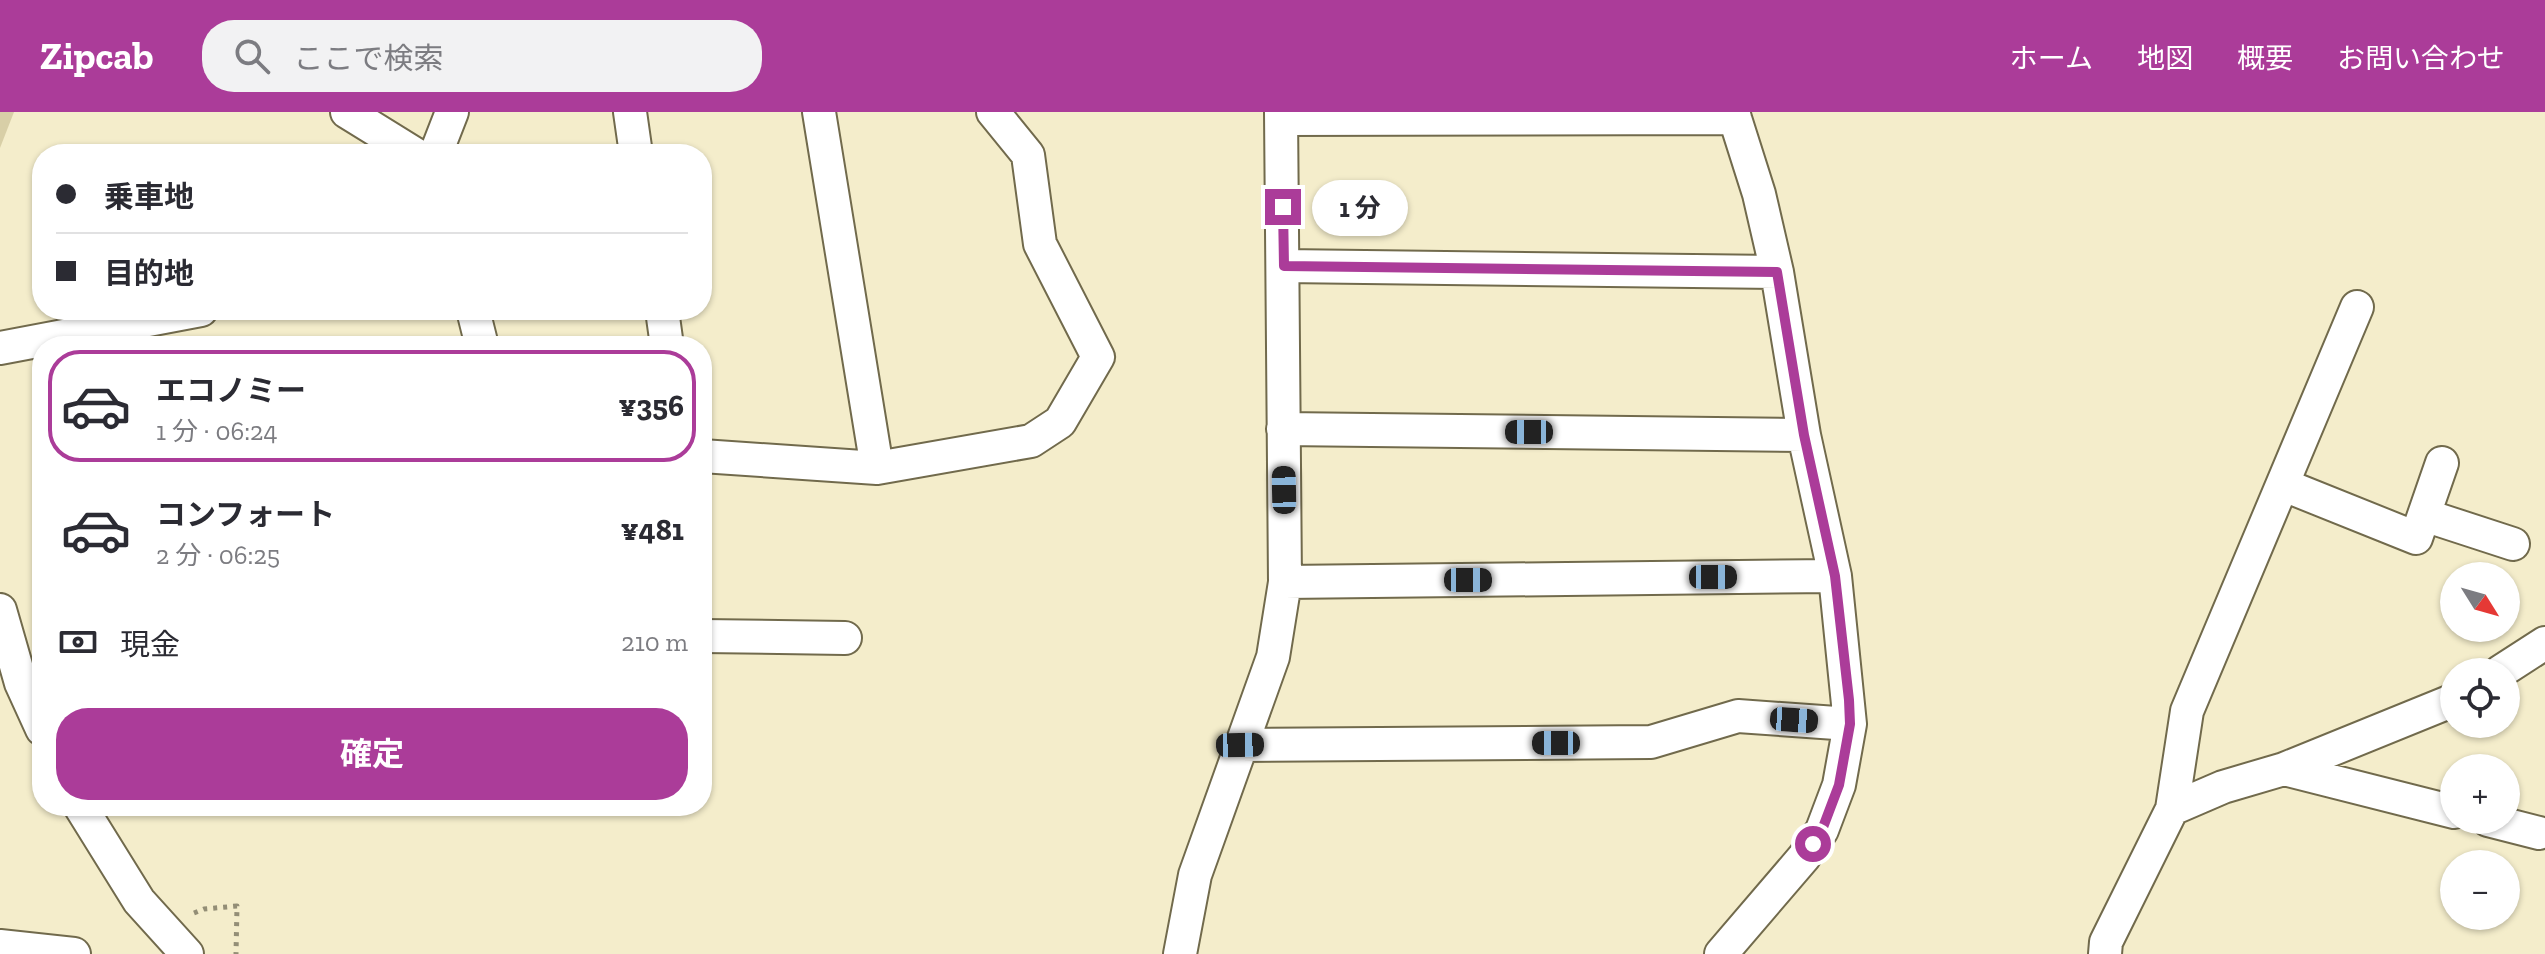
<!DOCTYPE html>
<html lang="ja">
<meta charset="utf-8">
<style>
body{margin:0;font-family:"Zilla Slab","Noto Sans JP",serif;background:#f2f2f3;color:#2b2b33;height:100vh;display:flex;flex-direction:column;font-size:30px;white-space:nowrap}
*{box-sizing:border-box;margin:0}
p{font-size:26px;color:#7c7c81}
.icon{flex:none;width:44px;height:44px;fill:none;stroke:currentColor;stroke-width:2;stroke-linecap:round;stroke-linejoin:round}
.map{position:relative;flex:1;overflow:hidden}
.details{position:absolute;left:32px;top:224px;width:680px;height:480px;display:flex;flex-direction:column;background:#fff;border-radius:32px;box-shadow:0 2px 6px #0004}
.details>*{flex:none}
.guide{position:absolute;left:32px;top:32px;width:680px;height:176px;border-radius:32px;box-shadow:0 2px 6px #0004;display:grid;align-content:center;height:176px;padding:0 24px;background:#fff}
.needle{width:52px;rotate:127deg}
.buttons{position:absolute;left:2440px;top:450px;display:grid;gap:16px}
.buttons a{display:grid;place-items:center;width:80px;height:80px;border-radius:50%;background:#fff;box-shadow:0 2px 6px #0004;font-size:40px}
.end{position:absolute;width:36px;height:36px;margin:-18px;border:10px solid #ab3c99;background:#fff;box-shadow:0 0 0 4px #fff}
.from{border-radius:50%}
.bubble{position:absolute;height:56px;border-radius:28px;background:#fff;box-shadow:0 2px 6px #0004;font-size:26px;font-weight:700;line-height:56px;text-align:center}
.car{position:absolute;width:24px;height:48px;margin:-24px -12px;border-radius:10px;box-shadow:0 0 6px 2px #0007;background:linear-gradient(#222 24%,#8ab4d8 0 40%,#222 0 76%,#8ab4d8 0 86%,#222 0)}
.guide b{display:flex;align-items:center;gap:28px;height:76px;font-size:30px}
.guide b+b{border-top:2px solid #e1e1e2}
.guide i{width:20px;height:20px;background:#2b2b33}
ul{padding:14px 0 0;list-style:none}
li{display:flex;align-items:center;gap:24px;height:112px;margin:0 16px 12px;padding:0 8px;border:4px solid transparent;border-radius:32px}
li div{flex:1}
li b{display:block;font-size:30px}
li em{font-style:normal;font-weight:700}
li.selected{border-color:#ab3c99}
li>.icon{width:72px;height:72px;stroke-width:1.5}
.pay{display:flex;align-items:center;gap:20px;height:88px;padding:0 24px;font-size:30px}
.pay p{margin-inline-start:auto}
.action{display:flex;gap:16px;margin-top:auto;padding:16px 24px}
.action a{flex:1;height:92px;border-radius:32px;background:#ab3c99;color:#fff;font-size:32px;font-weight:700;line-height:92px;text-align:center}
header{display:flex;align-items:center;gap:48px;box-sizing:border-box;height:112px;padding:0 40px;background:#ab3c99;color:#fff}
header strong{font-size:38px}
nav{display:flex;gap:44px;margin-inline-start:auto;font-size:28px}
.search{width:560px;height:72px;background:#f2f2f3;display:flex;align-items:center;gap:20px;box-sizing:border-box;padding:0 28px;border-radius:32px;color:#7c7c81;font-size:30px}
.map>svg:first-child{display:block}
</style>
<header>
<strong>Zipcab</strong>
<div class="search"><svg class="icon" aria-label="search" viewBox="0 0 24 24"><circle cx="10" cy="10" r="6"/><path d="M15 15l6 6"/></svg>ここで検索</div>
<nav><a>ホーム</a><a>地図</a><a>概要</a><a>お問い合わせ</a></nav>
</header>
<div class="map">
<svg width="2545" height="842" viewBox="0 0 2545 842">
<rect width="100%" height="100%" fill="#f4edcb"/>
<!-- green -->
<path fill="#d8cfa7" d="M0 0H14L0 36Z"/>
<g fill="none" stroke-linecap="round" stroke-linejoin="round">
<defs>
<path id="minor" d="M347 0 415 42
M630 0 636 42
M819 0 877 356
M1282 7 1735 6
M439 42 438 36 452 0
M1284 154 1777 160
M473 198 482 234
M662 198 667 234
M0 236 201 198
M1283 317 1804 323
M702 344 877 356 1031 329 1060 310 1098 245 1040 132 1028 43 993 0
M2284 373 2416 426 2442 351
M2424 403 2513 432
M1285 470 1835 464
M0 498 21 571 42 617
M702 524 845 526
M2500 560 2545 531
M1240 633 1651 630 1738 604 1850 612
M2284 657 2454 588
M80 694 139 789 187 842
M2172 697 2223 675 2284 657 2454 700
M2488 708 2539 721
M0 834 74 842
M1180 842 1195 763 1273 545 1285 470 1281 0
M1721 842 1804 745 1822 718 1839 673 1850 612 1835 464 1804 323 1777 160 1759 82 1733 0
M2105 842 2106 830 2172 697 2187 599 2357 195"/>
</defs>
<!-- minor casing -->
<use href="#minor" stroke="#716a4c" stroke-width="36"/>
<!-- path -->
<path stroke="#938e76" stroke-width="5" stroke-dasharray="4 6" stroke-linecap="butt" d="M194 801 204 797 237 794 236 842"/>
<!-- minor -->
<use href="#minor" stroke="#fff" stroke-width="32"/>
</g>
<g fill="none" stroke-linecap="round" stroke-linejoin="round">
<!-- route -->
<path stroke="#ab3c99" stroke-width="10" d="M1283 95 1284 154 1777 160 1804 323 1835 464 1849 588 1850 612 1839 673 1822 718 1813 732"/>
</g>
</svg>
<div class="buttons">
<a><svg class="needle" viewBox="-14 -14 28 28"><path d="M0-13l5 13h-10z" fill="#e53935"/><path d="M0 13l5-13h-10z" fill="#7c7c81"/></svg></a>
<a><svg class="icon" aria-label="locate" viewBox="0 0 24 24"><circle cx="12" cy="12" r="6"/><path d="M12 2v4M12 18v4M2 12h4M18 12h4"/></svg></a>
<a>+</a>
<a>−</a>
</div>
<i class="end from" style="left:1813px;top:732px"></i>
<i class="end" style="left:1283px;top:95px"></i>
<div class="bubble" style="left:1312px;top:68px;width:96px">1 分</div>
<i class="car" style="left:1529px;top:320px;rotate:270deg"></i>
<i class="car" style="left:1284px;top:378px;rotate:359deg"></i>
<i class="car" style="left:1713px;top:465px;rotate:90deg"></i>
<i class="car" style="left:1468px;top:468px;rotate:90deg"></i>
<i class="car" style="left:1794px;top:608px;rotate:94deg"></i>
<i class="car" style="left:1556px;top:631px;rotate:270deg"></i>
<i class="car" style="left:1240px;top:633px;rotate:89deg"></i>
<div class="guide">
<b><i class="from"></i>乗車地</b>
<b><i></i>目的地</b>
</div>
<section class="details">
<ul>
<li class="selected"><svg class="icon" aria-label="car" viewBox="0 0 24 24"><path d="M5 17H2v-5l4-1 3-4h7l3 4 3 1v5h-3M9 17h6M6 11h13"/><circle cx="7" cy="17" r="2"/><circle cx="17" cy="17" r="2"/></svg><div><b>エコノミー</b><p>1 分 · 06:24</p></div><em>¥356</em></li>
<li><svg class="icon" aria-label="car" viewBox="0 0 24 24"><path d="M5 17H2v-5l4-1 3-4h7l3 4 3 1v5h-3M9 17h6M6 11h13"/><circle cx="7" cy="17" r="2"/><circle cx="17" cy="17" r="2"/></svg><div><b>コンフォート</b><p>2 分 · 06:25</p></div><em>¥481</em></li>
</ul>
<div class="pay"><svg class="icon" aria-label="cash" viewBox="0 0 24 24"><path d="M3 7h18v10H3z"/><circle cx="12" cy="12" r="2"/></svg>現金<p>210 m</p></div>
<div class="action"><a>確定</a></div>
</section>
</div>
